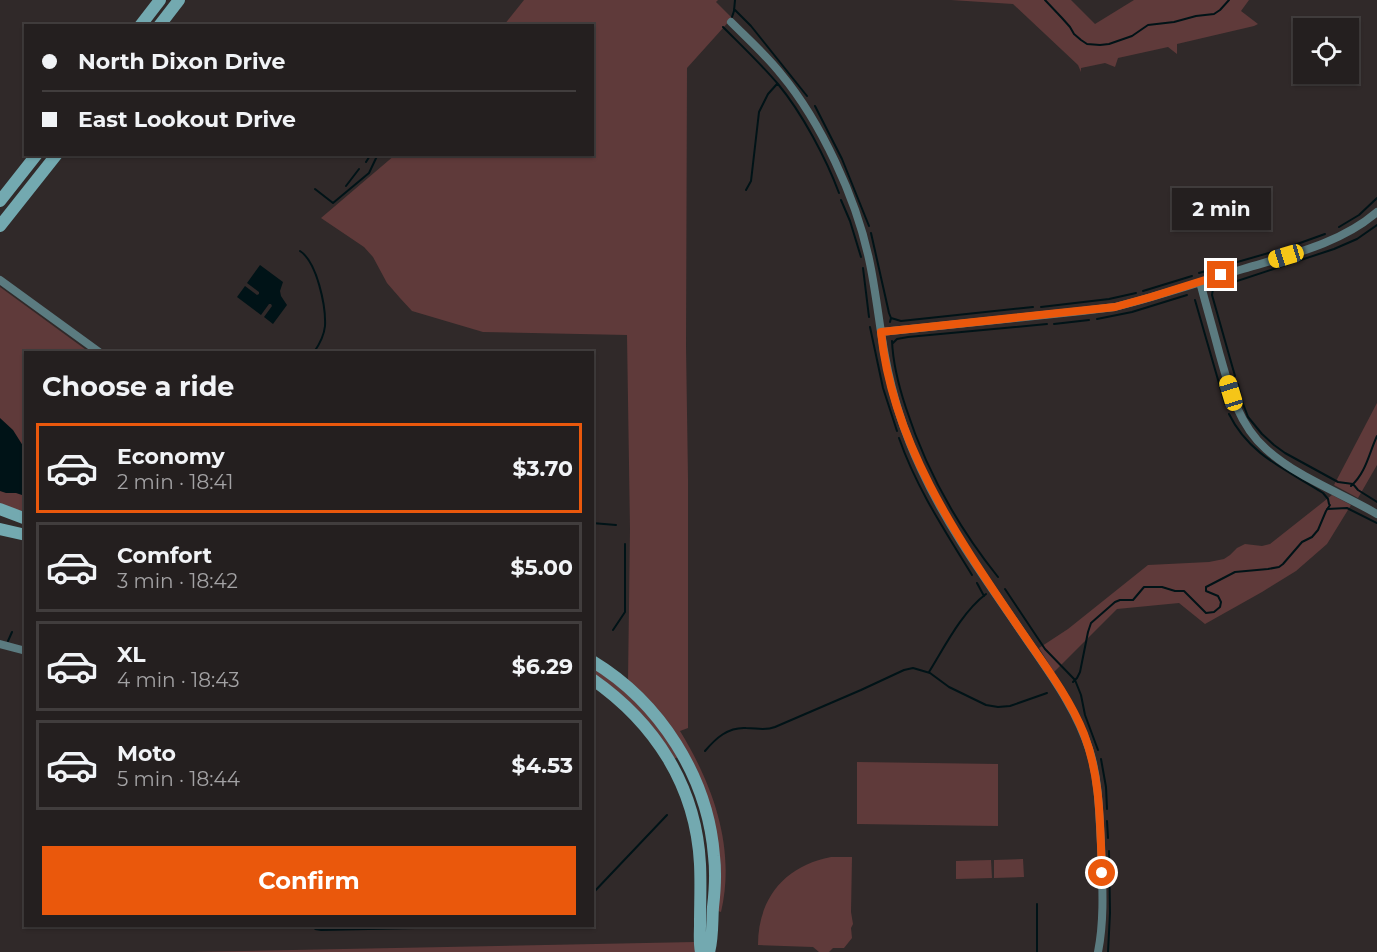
<!DOCTYPE html>
<meta charset="utf-8">
<style>
body{margin:0;font-family:Montserrat,sans-serif;background:#302c2c;color:#f1f3f6;height:100vh;display:flex;flex-direction:column;font-size:22px;white-space:nowrap}
*{box-sizing:border-box;margin:0}
p{font-size:20px;color:#a3a2a4}
.icon{flex:none;width:33px;height:33px;fill:none;stroke:currentColor;stroke-width:2;stroke-linecap:round;stroke-linejoin:round}
.map{position:relative;flex:1;overflow:hidden}
.drawer{position:absolute;left:24px;top:351px;width:570px;height:576px;display:flex;flex-direction:column;background:#241f1f;border-radius:0px;box-shadow:0 2px 4px #0004,0 0 0 2px #413d3d}
.drawer>*{flex:none}
.hud{position:absolute;left:24px;top:24px;width:570px;height:132px;border-radius:0px;box-shadow:0 2px 4px #0004,0 0 0 2px #413d3d;display:grid;align-content:center;height:132px;padding:0 18px;background:#241f1f}
.tools{position:absolute;left:1293px;top:18px;display:grid;gap:12px}
.tools a{display:grid;place-items:center;width:66px;height:66px;border-radius:0px;background:#241f1f;box-shadow:0 2px 4px #0004,0 0 0 2px #413d3d;font-size:30px}
.end{position:absolute;width:27px;height:27px;margin:-14px;border:8px solid #ea580c;background:#fff;box-shadow:0 0 0 3px #fff}
.from{border-radius:50%}
.bubble{position:absolute;height:42px;border-radius:0px;background:#241f1f;box-shadow:0 2px 4px #0004,0 0 0 2px #413d3d;font-size:20px;font-weight:700;line-height:42px;text-align:center}
.car{position:absolute;width:18px;height:36px;margin:-18px -9px;border-radius:8px;box-shadow:0 0 4px 2px #0007;background:linear-gradient(#f5c518 24%,#345 0 40%,#f5c518 0 76%,#345 0 86%,#f5c518 0)}
.hud b{display:flex;align-items:center;gap:21px;height:57px;font-size:22px}
.hud b+b{border-top:2px solid #413d3d}
.hud i{width:15px;height:15px;background:#f1f3f6}
ul{padding:0;list-style:none}
li{display:flex;align-items:center;gap:18px;height:90px;margin:0 12px 9px;padding:0 6px;border:3px solid #413d3d;border-radius:0px}
li div{flex:1}
li b{display:block;font-size:22px}
li em{font-style:normal;font-weight:700}
li.selected{border-color:#ea580c}
li>.icon{width:54px;height:54px;stroke-width:1.5}
h2{padding:0 18px;font-size:27px;line-height:72px}
.action{display:flex;gap:12px;margin-top:auto;padding:12px 18px}
.action a{flex:1;height:69px;border-radius:0px;background:#ea580c;color:#fff;font-size:24px;font-weight:700;line-height:69px;text-align:center}
.map>svg:first-child{display:block}
</style>
<div class="map">
<svg width="1377" height="952" viewBox="0 0 1377 952">
<rect width="100%" height="100%" fill="#302929"/>
<!-- green -->
<path fill="#5f3a3a" d="M524 0H718L716 2 732 18 687 68 686 346 688 479V728L680 731C713 785 736 848 721 912L718 911 708 800 628 681 630 529 627 335 483 332 412 311 400 298 387 283 373 257 364 247 321 218 395 155 592 154V26L504 25Z
M951 0H1071L1095 24 1134 0H1249L1241 11 1258 24 1254 26 1177 44V54L1168 47 1118 58 1115 67 1105 63 1081 68V72L1078 65 1013 4Z
M0 287 89 352H26L25 513 0 504Z
M1377 403V465L1358 498 1334 485Z
M1332 495 1351 505 1327 544 1296 571 1262 592 1205 624 1179 603 1117 609 1054 672 1039 648 1068 629 1148 565 1209 562 1224 559 1230 555 1237 548 1245 544 1262 546 1270 544Z
M592 667C617 684 638 702 657 725 665 734 671 746 678 757L674 759 593 673Z
M857 762 998 764V826L857 824Z
M831 857H852L851 912 853 924 851 928 852 938 844 948H833L829 952H819L813 947 758 945C758 898 785 866 831 857Z
M1023 859 1024 877 994 878V860Z
M991 860 992 878 956 879V861Z
M695 942V952H191Z"/>
<!-- water -->
<path fill="#001317" d="M260 265 283 282 280 291 281 296 287 305 273 324 264 317 272 306 271 304H269L261 315 237 297 245 286 257 295 259 294V292L247 283Z
M0 418 13 430 25 449V496L16 493H6L0 491Z
M311 926H422L415 929 321 931 315 930Z"/>
<g fill="none" stroke-linecap="round" stroke-linejoin="round">
<!-- stream -->
<path stroke="#001317" stroke-width="2" d="M1045 0 1062 18 1070 27 1074 34 1081 40 1087 44 1100 45 1109 44 1132 36 1148 25 1174 22 1196 16 1214 14 1220 10 1229 0
M734 9 751 26 807 96
M732 17 734 11 735 0
M723 27C742 46 761 64 778 84 802 113 826 158 839 193
M815 106 842 159 869 226
M366 162 371 154
M346 186 359 169
M315 189 333 203 369 173 378 154
M746 190 751 181 759 112 768 94 777 84
M841 200 850 221 861 257
M1339 227 1359 215 1377 198
M871 233 889 313 891 318 890 322
M300 251C317 262 326 306 325 326 324 336 319 345 314 352
M863 268 869 317
M1199 273 1286 248 1325 234
M1143 291 1192 276
M1195 300 1225 404
M1041 307 1109 299 1136 293
M891 318 901 321 1033 307
M1097 319 1132 312 1187 295
M1054 324 1089 320
M870 327 883 388 897 431
M892 341C893 364 899 387 906 408 926 470 958 527 998 577
M893 343 897 339 908 337 1047 324
M1235 376 1212 295 1213 289 1334 249 1357 239 1377 225
M1238 384 1242 401 1248 417 1262 434 1274 445 1285 453 1338 482 1353 484 1358 490 1377 502
M1229 414C1249 455 1287 470 1323 493L1328 499 1329 504
M899 438C916 487 945 531 972 575
M1351 486C1366 473 1369 453 1377 436
M1327 509 1347 508 1377 523
M592 523 616 525
M977 583 984 596
M1005 589 1045 649 1075 680 1081 695 1085 715 1098 750
M613 630 625 612V544
M8 641 12 632
M929 672C945 646 962 612 986 594
M1073 682 1077 678 1080 672 1088 632 1091 623 1115 602 1120 600H1133L1144 587H1162L1175 591H1184L1206 613 1214 612 1220 607 1221 602 1218 596 1206 591V587L1208 586 1235 572 1268 569 1279 567 1283 564 1302 542 1312 537 1318 530 1326 511 1330 505
M705 751C716 738 728 727 746 728 757 728 765 731 775 727L861 690 904 670 913 668 930 673 949 687 986 705 998 707 1010 706 1047 693
M1101 759 1106 787 1107 809
M1107 821 1108 838
M592 894 667 815
M1037 952V904
M1108 952 1110 913 1109 851"/>
<!-- street -->
<path stroke="#5b7b80" stroke-width="8" d="M731 22C748 39 766 55 781 74 821 122 856 198 869 259 876 291 879 324 885 356 892 394 904 433 921 469 949 530 989 584 1027 640 1051 675 1077 710 1090 752 1099 781 1099 813 1101 844 1102 880 1105 917 1098 952
M0 280 99 352
M1200 282C1206 305 1213 329 1219 352 1229 388 1238 424 1266 449 1297 477 1341 493 1377 514
M881 332 1082 311 1115 307 1134 302C1170 292 1207 280 1243 269 1289 255 1340 244 1377 212
M0 644 26 651"/>
<!-- secondary -->
<path stroke="#73a9b0" stroke-width="12" d="M140 26 160 0
M159 26 179 0
M0 201 37 154
M0 226 57 154
M0 509 26 519
M0 529 26 535
M592 661C660 702 708 777 714 856 716 873 715 890 713 907 712 921 713 938 709 952
M592 679C655 723 696 786 700 864 701 884 700 904 700 924 700 933 699 943 701 952"/>
</g>
<g fill="none" stroke-linecap="round" stroke-linejoin="round">
<!-- route -->
<path stroke="#ea580c" stroke-width="8" d="M1102 873C1100 827 1101 778 1084 734 1068 694 1039 658 1015 622 955 534 892 441 881 332L1115 307 1151 297 1221 275"/>
</g>
</svg>
<div class="tools">
<a><svg class="icon" aria-label="locate" viewBox="0 0 24 24"><circle cx="12" cy="12" r="6"/><path d="M12 2v4M12 18v4M2 12h4M18 12h4"/></svg></a>
</div>
<i class="end from" style="left:1102px;top:873px"></i>
<i class="end" style="left:1221px;top:275px"></i>
<div class="bubble" style="left:1172px;top:188px;width:99px">2 min</div>
<i class="car" style="left:1286px;top:256px;rotate:253deg"></i>
<i class="car" style="left:1231px;top:393px;rotate:343deg"></i>
<div class="hud">
<b><i class="from"></i>North Dixon Drive</b>
<b><i></i>East Lookout Drive</b>
</div>
<section class="drawer">
<h2>Choose a ride</h2>
<ul>
<li class="selected"><svg class="icon" aria-label="car" viewBox="0 0 24 24"><path d="M5 17H2v-5l4-1 3-4h7l3 4 3 1v5h-3M9 17h6M6 11h13"/><circle cx="7" cy="17" r="2"/><circle cx="17" cy="17" r="2"/></svg><div><b>Economy</b><p>2 min · 18:41</p></div><em>$3.70</em></li>
<li><svg class="icon" aria-label="car" viewBox="0 0 24 24"><path d="M5 17H2v-5l4-1 3-4h7l3 4 3 1v5h-3M9 17h6M6 11h13"/><circle cx="7" cy="17" r="2"/><circle cx="17" cy="17" r="2"/></svg><div><b>Comfort</b><p>3 min · 18:42</p></div><em>$5.00</em></li>
<li><svg class="icon" aria-label="car" viewBox="0 0 24 24"><path d="M5 17H2v-5l4-1 3-4h7l3 4 3 1v5h-3M9 17h6M6 11h13"/><circle cx="7" cy="17" r="2"/><circle cx="17" cy="17" r="2"/></svg><div><b>XL</b><p>4 min · 18:43</p></div><em>$6.29</em></li>
<li><svg class="icon" aria-label="car" viewBox="0 0 24 24"><path d="M5 17H2v-5l4-1 3-4h7l3 4 3 1v5h-3M9 17h6M6 11h13"/><circle cx="7" cy="17" r="2"/><circle cx="17" cy="17" r="2"/></svg><div><b>Moto</b><p>5 min · 18:44</p></div><em>$4.53</em></li>
</ul>
<div class="action"><a>Confirm</a></div>
</section>
</div>
